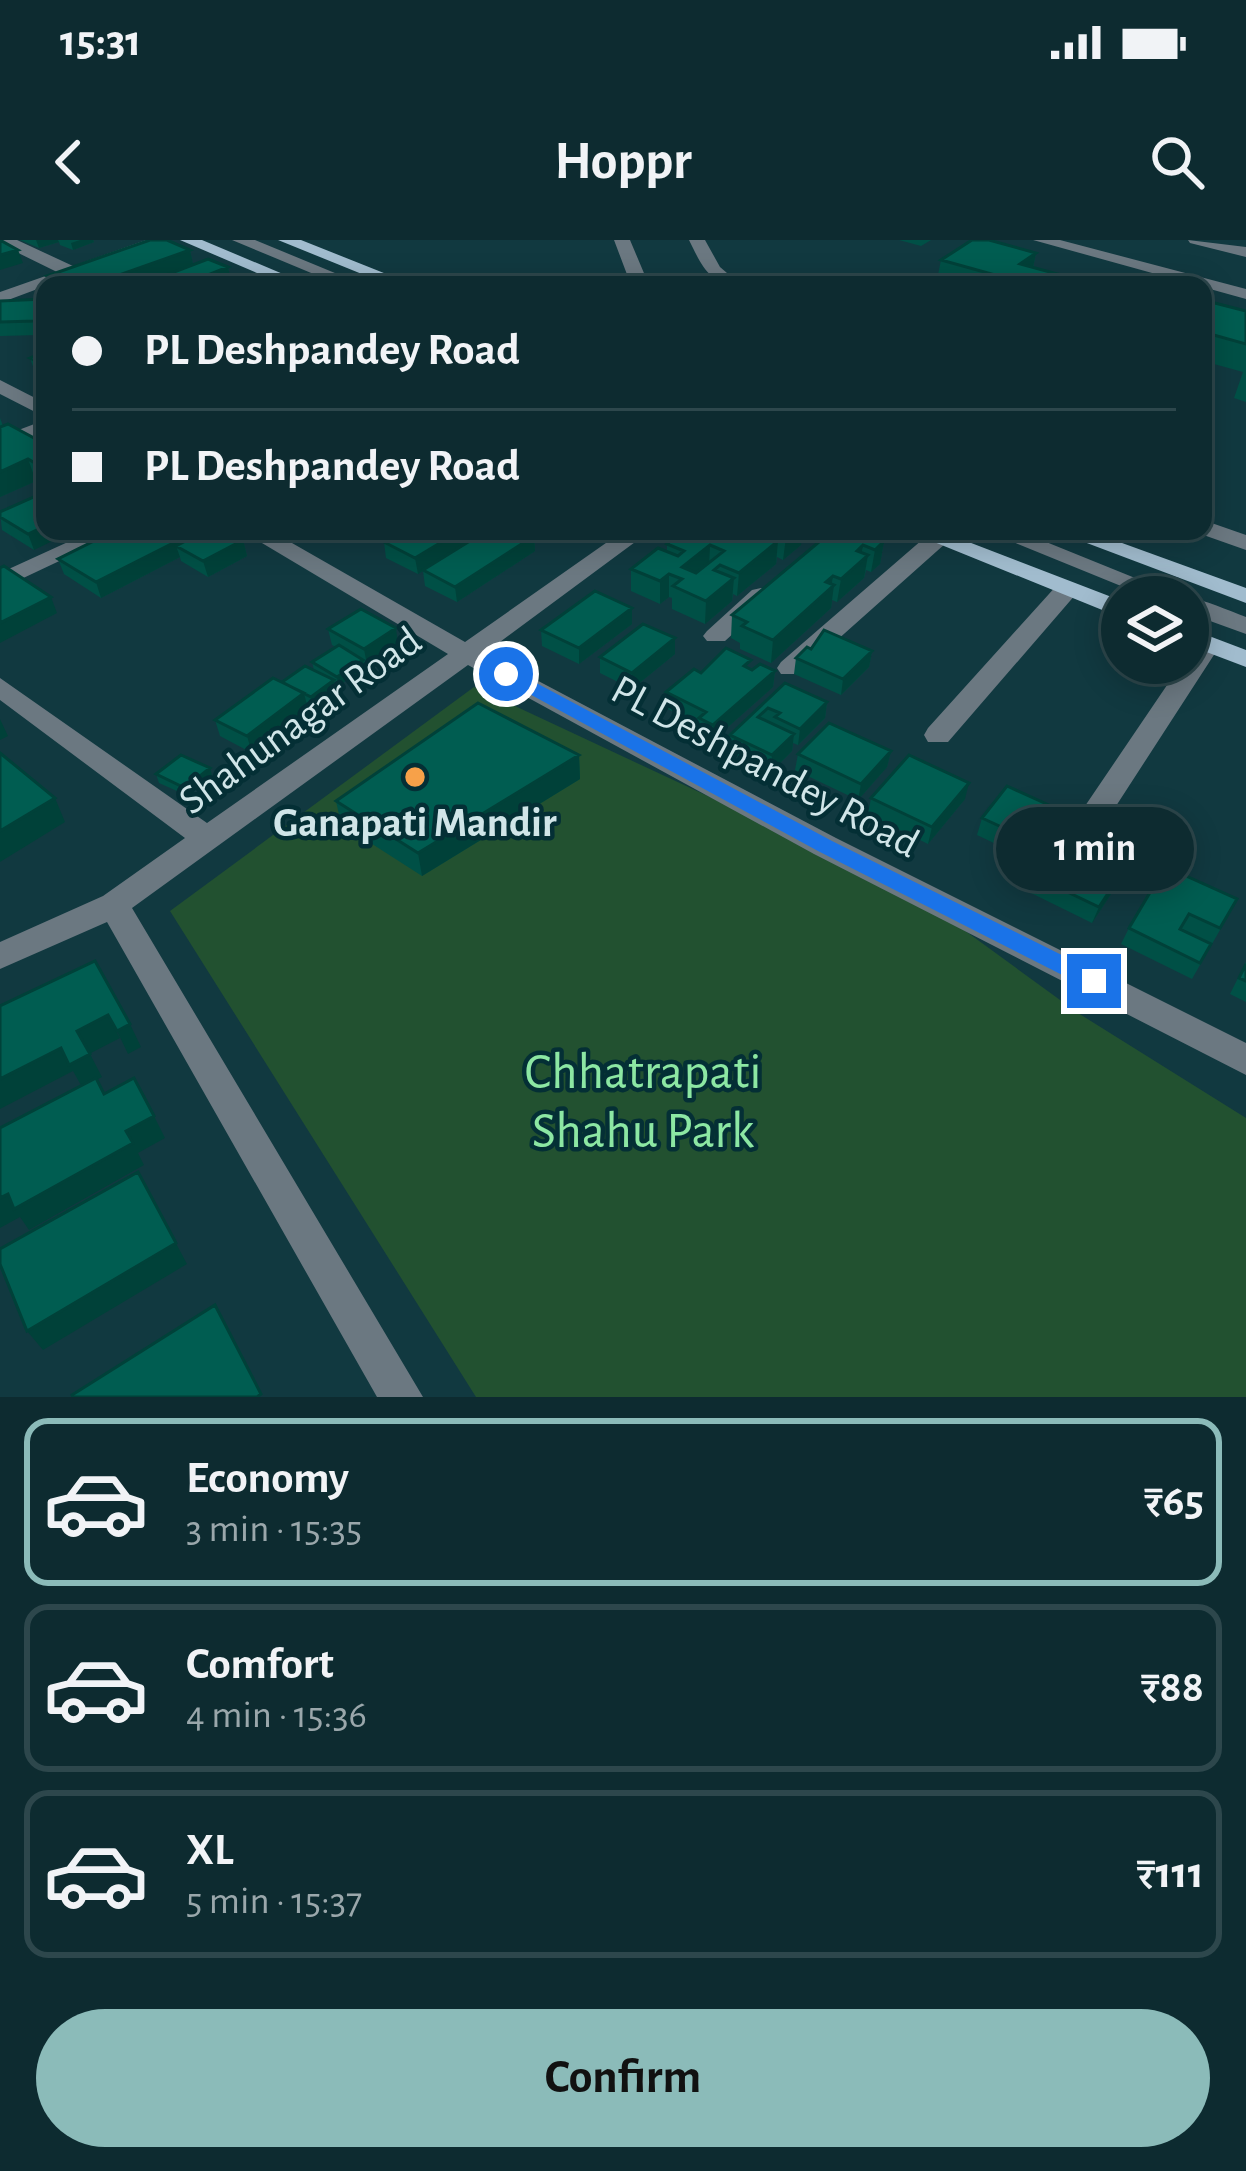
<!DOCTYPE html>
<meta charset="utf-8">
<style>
body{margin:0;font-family:"Alegreya Sans",sans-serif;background:#163338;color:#f1f3f6;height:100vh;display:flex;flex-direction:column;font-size:45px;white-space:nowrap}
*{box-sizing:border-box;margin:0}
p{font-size:39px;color:#9aa7ab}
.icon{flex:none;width:66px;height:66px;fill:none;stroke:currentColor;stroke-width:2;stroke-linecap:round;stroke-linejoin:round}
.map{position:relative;height:1157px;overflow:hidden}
.drawer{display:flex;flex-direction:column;background:#0d2b30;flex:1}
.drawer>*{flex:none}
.guide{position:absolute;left:36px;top:36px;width:1176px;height:264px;border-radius:24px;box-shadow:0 6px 30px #0003,0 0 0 3px #2d474c;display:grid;align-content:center;height:264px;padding:0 36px;background:#0d2b30}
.fabs{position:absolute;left:1101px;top:336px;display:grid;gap:24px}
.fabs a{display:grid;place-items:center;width:108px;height:108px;border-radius:50%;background:#0d2b30;box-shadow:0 6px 30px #0003,0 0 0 3px #2d474c;font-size:60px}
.end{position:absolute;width:54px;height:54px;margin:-27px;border:15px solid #1a73e8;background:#fff;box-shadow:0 0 0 6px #fff}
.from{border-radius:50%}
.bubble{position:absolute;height:84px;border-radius:42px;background:#0d2b30;box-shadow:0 6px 30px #0003,0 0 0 3px #2d474c;font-size:39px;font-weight:600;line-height:84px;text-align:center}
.guide b{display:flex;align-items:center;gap:42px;height:114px;font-size:45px}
.guide b+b{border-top:3px solid #2d474c}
.guide i{width:30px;height:30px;background:#f1f3f6}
ul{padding:21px 0 0;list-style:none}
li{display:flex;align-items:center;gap:36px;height:168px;margin:0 24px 18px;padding:0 12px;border:6px solid #2d474c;border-radius:24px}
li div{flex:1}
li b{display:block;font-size:45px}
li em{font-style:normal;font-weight:600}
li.active{border-color:#8bbbb9}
li>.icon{width:108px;height:108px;stroke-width:1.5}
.cta{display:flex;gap:24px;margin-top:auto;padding:24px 36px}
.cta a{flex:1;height:138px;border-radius:72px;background:#8bbbb9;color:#111;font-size:48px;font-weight:600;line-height:138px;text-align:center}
.status{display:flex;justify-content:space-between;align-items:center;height:84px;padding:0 60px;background:#0d2b30;direction:ltr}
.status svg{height:33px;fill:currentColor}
header{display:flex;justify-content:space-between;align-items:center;height:156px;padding:0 36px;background:#0d2b30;font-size:54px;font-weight:600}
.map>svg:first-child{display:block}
</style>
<div class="status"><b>15:31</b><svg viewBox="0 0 49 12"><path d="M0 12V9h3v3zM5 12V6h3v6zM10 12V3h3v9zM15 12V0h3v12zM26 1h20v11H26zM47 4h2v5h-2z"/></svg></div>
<header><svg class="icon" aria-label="back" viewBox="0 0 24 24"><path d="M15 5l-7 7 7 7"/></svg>Hoppr<svg class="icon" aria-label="search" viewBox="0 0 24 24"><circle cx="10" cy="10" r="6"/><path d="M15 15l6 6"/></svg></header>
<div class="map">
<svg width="1246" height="1157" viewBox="0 0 1246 1157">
<rect width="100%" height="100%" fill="#113940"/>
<!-- green -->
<path fill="#225130" d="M474 447 909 650 1078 773 1246 878V1157H476L170 671Z"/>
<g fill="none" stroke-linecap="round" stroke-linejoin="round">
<!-- minor -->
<path fill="#6b7881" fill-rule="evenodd" d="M0 0H17L73 26 146 0H169L0 63V52L57 32 0 4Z
M232 0H255L364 45H340Z
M614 0H630L649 45H631Z
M689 0H705L720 27 741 45C709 45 702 26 689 0Z
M1033 0H1060L1246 49V59Z
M1188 0 1246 7V17L1190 3Z
M0 140 45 163V177L0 154Z
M45 180V193L0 210V197Z
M1203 280 1246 295V310L1195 292 1203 291Z
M92 291H123L0 349V333Z
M242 291H271L465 402 623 291H650L485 413 836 598 1246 803V835L814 614 468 425 132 668 423 1157H377L107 682 0 729V702L103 656 185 598 0 460V438L207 583 448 414Z
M938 291 950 298 946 303 799 434H781L777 428 781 422 930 293Z
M986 291H1019L1182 357H1148Z
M1067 342 1076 344V354L948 502H928L924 495 928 488 1058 344Z
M761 348 770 350 773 355 770 360 725 401H707L703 396 707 391 752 350Z
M1186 357C1206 360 1227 370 1246 377V394L1188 373Z
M1208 396 1221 404 1105 583H1083L1079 576 1083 569 1182 423H1188L1199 398Z"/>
<!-- major -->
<path fill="#a1bcce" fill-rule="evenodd" d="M180 0H202L309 45H285Z
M278 0H301L414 45H389Z
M907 291H940L1122 361V378Z
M1055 291H1089L1246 348V363Z
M1188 388 1246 410V427L1188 405Z"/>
</g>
<!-- wall -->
<path fill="#005046" d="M20 0H93L94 2 73 10 60 5 59 2 39 8Z
M899 0H931L921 6Z
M190 10 193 25 228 27 230 36 250 45H50L47 36Z
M1036 13 1033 28 1098 45H936L941 20Z
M45 59V85L39 95 0 96V61Z
M1203 60 1246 71V162L1234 158 1243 132 1203 121Z
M45 112V137L35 132 30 118Z
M0 178 3 186 45 204 43 245 36 241 0 257Z
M45 252 34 310 2 290 0 272Z
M342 291H379L362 301Z
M768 291H802L801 305 783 320 777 317 776 324 737 356 733 354 732 361 705 384 672 369V358L669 357 660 364 631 351V329L667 312V304Z
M832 291 884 301 880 324 871 332 866 330 864 338 837 362 832 360 831 368 771 423 740 409V403L731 398 732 375Z
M534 296 535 311 457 362 425 346 423 331 418 334 386 318 384 302Z
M243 300 247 316 208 337 181 321 180 317 101 358 64 334 58 319 180 304Z
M632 368V384L579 424 542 406 541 390Z
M328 389 398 404 367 425 364 424 365 428 338 446 334 443 335 448 313 466 306 462 308 469 252 513 220 496 215 480 282 442 314 430 312 422 336 407 332 405Z
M675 398V414L632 449 600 433V417Z
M811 409 872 411 869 427 841 455 794 434 796 418Z
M750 429 775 431 773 447 712 501 698 494 699 485 666 468V452L701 433Z
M785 443 827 462 825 478 798 505 793 503 792 511 771 532 728 511 730 495Z
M891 511 887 527 858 560 795 530 798 514Z
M579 515 580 539 422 636 341 584 336 561Z
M156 534 212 536 188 556 159 543Z
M871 558 965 559 928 604 868 574Z
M1062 571 1057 587 1032 621 977 595 982 578Z
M1036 637 1113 651 1092 683 1031 653Z
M1158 639 1228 676 1192 739 1121 704 1129 688Z
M1246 722V762L1230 754Z"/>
<!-- shaded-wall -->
<path fill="#004139" d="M36 0H58L59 2 39 8Z
M80 0H93L94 2 73 10 71 3Z
M18 10 23 23 0 30V15Z
M190 10 194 29 150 45H91Z
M1036 13 1031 37 1020 24Z
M228 27 231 41 220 45H183Z
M45 63V85L39 95 35 81Z
M28 219 36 241 0 257V232Z
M45 219V244L43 245 35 223Z
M45 286V291H73L34 310 28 294Z
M360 291H379L362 301Z
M460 291H487L418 334 415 318Z
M731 291H758L730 314Z
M768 291 766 311 778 301 776 324 737 356 739 333 763 295Z
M793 291H802L801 305 783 320 786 297Z
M534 296 535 311 457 362 455 347Z
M179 300 181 309 176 306 180 317 101 358 96 342Z
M243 300 247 316 208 337 203 321Z
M884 301 880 324 871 332 875 310Z
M710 305 709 328 681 350 682 327Z
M863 305 860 322 868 315 864 338 837 362 841 339 857 311Z
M669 334V357L660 364V341Z
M833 336 831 348 834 345 831 368 771 423 773 400Z
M734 338 732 361 705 384 706 361Z
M51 357 57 373 0 403V383Z
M632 368V384L579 424V408Z
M396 388 398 404 367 425 364 409Z
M675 398V414L632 449V433Z
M872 411 869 427 841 455 843 439Z
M363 420 365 428 338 446 337 437Z
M775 431 773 447 712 501 713 485Z
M334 440 335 448 313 466 311 457Z
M304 453 308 469 252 513 247 496Z
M827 462 825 478 798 505 800 489Z
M0 479 8 496 0 500Z
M794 494 792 511 771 532 772 515Z
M891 511 887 527 858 560 861 544Z
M579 515 580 539 422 636 418 613Z
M210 528 212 536 188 556 185 548Z
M969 543 965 559 928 604 932 587Z
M55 558 65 582 0 622V591Z
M1062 571 1057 587 1032 621 1038 604Z
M1120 635 1113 651 1092 683 1099 667Z
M108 775 120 798 89 814 77 791Z
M130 784 141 807 128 814 117 791Z
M61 808 90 814 102 837 82 847 73 831 0 869V839Z
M154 876 165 898 138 913 144 925 29 990 20 977 0 988V958Z
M138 932 187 1024 43 1110 27 1091Z"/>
<!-- building -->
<path fill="#005d51" stroke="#004139" stroke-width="3" fill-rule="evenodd" d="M0 0 18 10 0 15Z
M150 0H167L190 10 91 45H67L47 36Z
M972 0H989L1036 13 1020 24 1098 45H1031L941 20Z
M208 19 228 27 183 45H140Z
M229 35 249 44 203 45Z
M45 59V63L35 81 0 82V61Z
M1203 60 1246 71V104L1203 92Z
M45 112V125L30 118Z
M8 184 45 204V219L35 223 28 219 0 232V187Z
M45 252V286L28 294 0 277V272Z
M114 291H163L179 300 96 342 58 319Z
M205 291H227L243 300 203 321 176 306Z
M403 291H460L415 318 384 302Z
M486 291H524L534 296 455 347 423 330Z
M684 291H731L747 297 755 291H768L763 295 778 301 739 333 720 325 714 330 734 338 706 361 673 346 682 339 669 334 660 341 631 329 658 308 678 316 684 311 667 304ZM710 305 724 311 696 333 682 327Z
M770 291H793L786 297Z
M832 291H857L884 301 875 310 863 305 857 311 868 315 841 339 833 336 826 342 834 345 773 400 742 386 747 382 732 375Z
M4 326 51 357 0 383V328Z
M595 351 632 368 579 408 541 390Z
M361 369 396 388 364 409 328 389Z
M643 384 675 398 632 433 600 417Z
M824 390 872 411 843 439 796 418 807 407 811 409Z
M339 405 363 420 337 437 312 422Z
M726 408 751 420 744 426 752 430 760 424 775 431 713 485 699 478 706 472 666 452 694 429 701 433Z
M305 426 334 440 311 457 282 442Z
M273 438 304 453 247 496 215 480Z
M785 443 827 462 800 489 775 477 780 473 768 468 758 477 794 494 772 515 730 495Z
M478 463 579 515 418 613 336 561Z
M829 483 891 511 861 544 798 514Z
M0 513 55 558 0 591Z
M181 515 210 528 185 548 156 534Z
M909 515 969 543 932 587 871 558Z
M1007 546 1062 571 1038 604 982 578Z
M1058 606 1120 635 1099 667 1036 637Z
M1175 631 1237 659 1220 688 1189 674 1180 689 1211 704 1200 723 1129 688 1158 639 1167 643Z
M95 721 130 784 117 791 108 775 77 791 90 814 69 825 61 808 0 839V766Z
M1246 724V741L1239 738Z
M96 838 104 854 134 838 154 876 126 891 133 903 14 969 8 954 0 958V888Z
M138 932 176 1003 27 1091 0 1024V1009Z
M215 1065 261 1154 257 1157H73L72 1155Z"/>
<!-- route -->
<path fill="#1a73e8" d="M500 430H512L832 601 1102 735V747H1086L818 611 500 438Z"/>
<!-- markers -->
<circle fill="#f7a149" stroke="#042f35" stroke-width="4.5" cx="415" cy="537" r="12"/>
<g text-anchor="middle" stroke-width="9" stroke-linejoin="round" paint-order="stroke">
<!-- street labels -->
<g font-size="42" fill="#d0e5e8" stroke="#042f35">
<text transform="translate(299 479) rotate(-36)" y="15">Shahunagar Road</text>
<text transform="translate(766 525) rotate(28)" y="15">PL Deshpandey Road</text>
</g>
<!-- poi labels -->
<g font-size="42" font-weight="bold" fill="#d0e5e8" stroke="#042f35">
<text x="415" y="596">Ganapati Mandir</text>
</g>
<!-- near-park labels -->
<g font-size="51" fill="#8ce7a3" stroke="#042f35">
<text x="643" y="848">Chhatrapati<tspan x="643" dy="59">Shahu Park</tspan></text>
</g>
</g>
</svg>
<div class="fabs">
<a><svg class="icon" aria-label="layers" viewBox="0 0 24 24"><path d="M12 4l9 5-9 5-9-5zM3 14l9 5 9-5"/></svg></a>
</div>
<i class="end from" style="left:506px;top:434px"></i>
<i class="end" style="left:1094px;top:741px"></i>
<div class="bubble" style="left:996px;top:567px;width:198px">1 min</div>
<div class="guide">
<b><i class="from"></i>PL Deshpandey Road</b>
<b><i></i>PL Deshpandey Road</b>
</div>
</div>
<section class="drawer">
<ul>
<li class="active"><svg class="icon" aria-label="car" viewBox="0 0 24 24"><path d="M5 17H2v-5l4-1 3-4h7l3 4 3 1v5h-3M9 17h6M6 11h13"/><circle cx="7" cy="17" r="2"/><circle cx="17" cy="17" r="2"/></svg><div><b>Economy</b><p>3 min · 15:35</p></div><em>₹65</em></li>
<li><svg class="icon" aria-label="car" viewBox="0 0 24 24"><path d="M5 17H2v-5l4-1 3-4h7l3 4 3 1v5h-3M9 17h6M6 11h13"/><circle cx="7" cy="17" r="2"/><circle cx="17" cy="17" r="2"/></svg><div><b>Comfort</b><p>4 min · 15:36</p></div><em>₹88</em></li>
<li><svg class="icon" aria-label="car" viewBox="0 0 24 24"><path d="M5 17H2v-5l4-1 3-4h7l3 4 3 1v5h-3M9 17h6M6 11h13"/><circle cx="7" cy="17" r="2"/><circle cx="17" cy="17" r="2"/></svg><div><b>XL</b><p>5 min · 15:37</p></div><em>₹111</em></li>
</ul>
<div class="cta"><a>Confirm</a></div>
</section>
